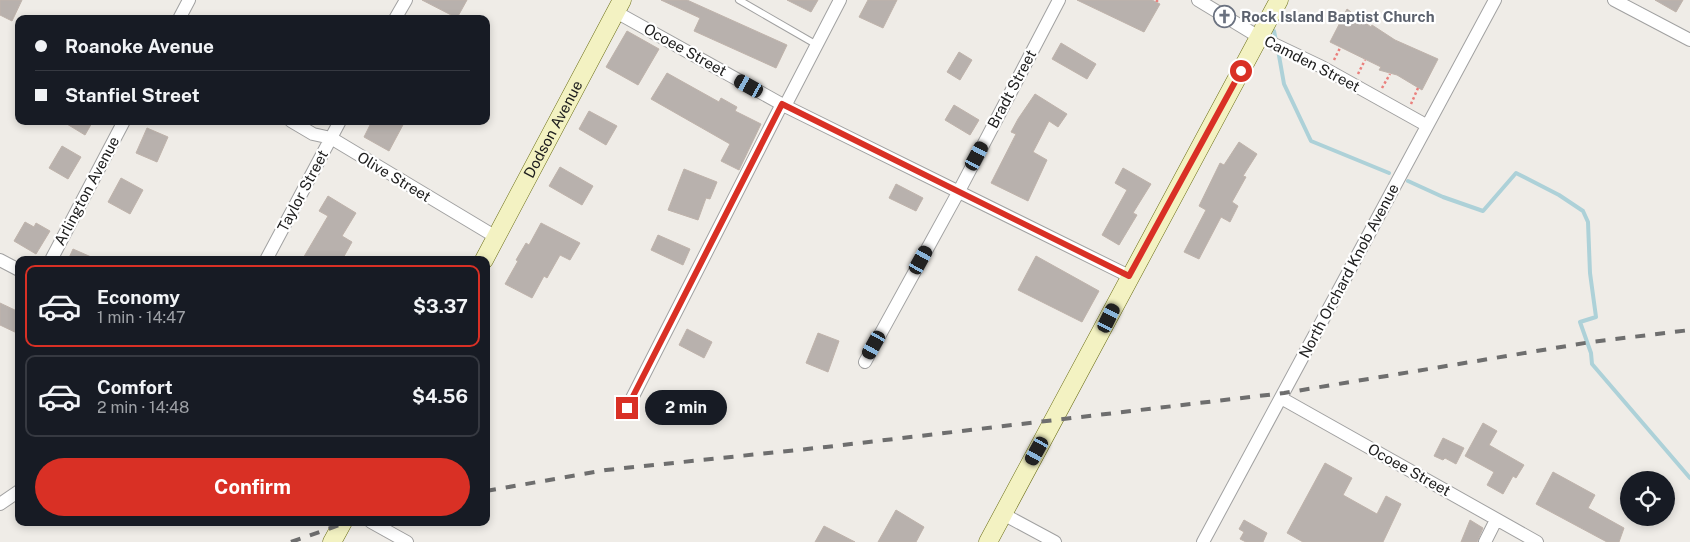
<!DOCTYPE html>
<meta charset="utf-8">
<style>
body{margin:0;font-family:"Public Sans",sans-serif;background:#242831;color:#f1f3f6;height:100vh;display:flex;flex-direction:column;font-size:19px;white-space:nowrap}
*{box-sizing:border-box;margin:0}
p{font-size:16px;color:#9ea1a6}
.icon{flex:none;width:28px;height:28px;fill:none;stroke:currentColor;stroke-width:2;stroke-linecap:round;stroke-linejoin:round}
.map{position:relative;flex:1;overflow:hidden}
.side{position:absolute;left:15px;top:256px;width:475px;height:270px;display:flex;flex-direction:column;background:#171b24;border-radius:10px;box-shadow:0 2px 8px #0003}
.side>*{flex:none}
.hud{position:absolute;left:15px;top:15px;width:475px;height:110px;border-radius:10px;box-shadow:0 2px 8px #0003;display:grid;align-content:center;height:110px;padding:0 20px;background:#171b24}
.controls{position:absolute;left:1620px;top:471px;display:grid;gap:10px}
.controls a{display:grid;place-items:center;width:55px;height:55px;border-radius:50%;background:#171b24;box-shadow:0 2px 8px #0003;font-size:25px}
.end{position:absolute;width:22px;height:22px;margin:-11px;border:6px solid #d93025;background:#fff;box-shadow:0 0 0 2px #fff}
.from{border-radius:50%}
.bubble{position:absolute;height:35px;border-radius:18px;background:#171b24;box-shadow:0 2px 8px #0003;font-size:16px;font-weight:700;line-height:35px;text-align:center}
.car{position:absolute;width:15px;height:30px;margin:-15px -8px;border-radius:6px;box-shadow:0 0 4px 1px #0007;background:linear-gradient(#222 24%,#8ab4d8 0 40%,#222 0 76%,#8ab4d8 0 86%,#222 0)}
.hud b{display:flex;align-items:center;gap:18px;height:48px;font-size:19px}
.hud b+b{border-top:1px solid #363941}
.hud i{width:12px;height:12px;background:#f1f3f6}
ul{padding:9px 0 0;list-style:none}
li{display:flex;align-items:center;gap:15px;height:82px;margin:0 10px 8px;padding:0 10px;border:2px solid #363941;border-radius:10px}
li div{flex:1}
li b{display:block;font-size:19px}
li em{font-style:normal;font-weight:700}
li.active{border-color:#d93025}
li>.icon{width:45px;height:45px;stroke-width:1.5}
.cta{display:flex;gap:10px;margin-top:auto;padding:10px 20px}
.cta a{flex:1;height:58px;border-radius:30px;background:#d93025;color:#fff;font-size:20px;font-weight:700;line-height:58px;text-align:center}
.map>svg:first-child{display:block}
</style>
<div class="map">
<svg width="1690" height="542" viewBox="0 0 1690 542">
<rect width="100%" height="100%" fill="#efece7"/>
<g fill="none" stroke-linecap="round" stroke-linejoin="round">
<!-- stream -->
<path stroke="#add1d8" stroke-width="4" d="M1274 31 1276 41
M1278 50 1284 84 1311 141 1389 173
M1408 181 1443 197 1483 211 1516 173 1559 195 1583 211 1588 222 1590 273 1596 317 1580 322 1591 353 1592 364 1690 478"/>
</g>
<!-- building -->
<path fill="#b8b1ad" stroke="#bfb3ab" d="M0 0H22L12 21 0 15Z
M422 0H467L457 18Z
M661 0H687L787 45 776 68 694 31 700 18Z
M787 0H818L811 12Z
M868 0H897L883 28 859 17Z
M1077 0H1152L1160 4 1144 32Z
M1655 0H1683L1676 12Z
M1347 9 1371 27 1372 25 1395 40 1438 59 1422 90 1397 75 1379 70 1381 67 1330 42Z
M627 31 659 49 638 85 606 67Z
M1061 43 1096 64 1087 79 1052 59Z
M959 52 972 60 960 80 947 72Z
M667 73 719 102 721 98 737 107 735 111 761 124 739 170 721 161 730 144 651 99Z
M1035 94 1067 114 1058 127 1049 121 1033 152 1047 160 1028 201 991 183 1016 134 1011 132 1018 119Z
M954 105 979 120 970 135 945 120Z
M589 111 617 126 606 145 579 129Z
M62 121H93L85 135Z
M372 121H405L389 151 364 137Z
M147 128 168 137 157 162 136 153Z
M1239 142 1257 154 1243 176 1246 177 1232 202 1238 206 1230 222 1221 217 1199 259 1184 252 1206 210 1199 206 1220 163 1224 165Z
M62 146 81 157 68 179 49 168Z
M560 167 593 186 582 205 549 186Z
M1123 168 1151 184 1133 213 1137 215 1119 245 1102 235 1127 190 1115 183Z
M684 169 717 182 710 199 706 198 698 220 668 210Z
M121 178 143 190 130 214 108 202Z
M896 184 923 198 916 211 889 198Z
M328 196 356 213 342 236 352 242 342 260H302L328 216 319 211Z
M25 222 34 227 36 223 50 231 36 254 14 241Z
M541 223 580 243 570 260 560 255 547 278 544 276 532 298 505 284 518 261 516 260 526 243 529 245Z
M658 235 690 249 683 265 651 250Z
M73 249 98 260H68Z
M1036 256 1099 291 1082 322 1018 290Z
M0 303 19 312V334L0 325Z
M687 329 712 342 704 358 679 345Z
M818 333 839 341 828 372 806 363Z
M1483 423 1497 431 1489 445 1524 465 1516 478 1513 476 1503 494 1487 485 1494 472 1465 456Z
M1443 438 1464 448 1456 464 1445 458 1443 460 1434 456Z
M1325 463 1352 478 1343 495 1377 514 1386 496 1401 504 1383 542H1303L1287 533Z
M1553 472 1595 495 1588 508 1624 528 1619 542H1607L1536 504Z
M896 510 924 527 916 542H878Z
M1244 520 1267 533 1263 542H1246L1240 539 1244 532 1239 529Z
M1470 520 1483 528 1477 542H1461Z
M824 526 855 542H815Z"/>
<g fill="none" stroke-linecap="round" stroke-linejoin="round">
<defs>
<path id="lane" d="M739 0 817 45"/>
<path id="street" d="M1198 0 1259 37 1322 67 1426 125
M1614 0 1690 40
M616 12 785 106 1129 276
M179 19 189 0
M395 19 406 0
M785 106 840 0
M291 121 313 134 331 138 496 237
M0 260 19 270
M51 260 124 121
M266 260 340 121
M865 362 959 191 1059 0
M1281 398 1537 542
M627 408 782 104
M0 504 19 491
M1003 514 1055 542
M371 522 407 542
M1203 542 1495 0
M1485 542 1496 520"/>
<g id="secondary">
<path id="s1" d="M484 260 622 0"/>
<path d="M332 542 343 522"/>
<path d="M988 542 1279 0"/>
</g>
</defs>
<!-- lane casing -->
<use href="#lane" stroke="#a1a1a1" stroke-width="8"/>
<!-- street casing -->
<use href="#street" stroke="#a1a1a1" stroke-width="14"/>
<!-- secondary casing -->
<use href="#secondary" stroke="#696c12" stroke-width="19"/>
<!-- path -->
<path stroke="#ea807d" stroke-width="2.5" stroke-dasharray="2.5 2.5" stroke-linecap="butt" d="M1157 2V0
M1334 60 1340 48
M1358 74 1365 60
M1382 88 1390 74
M1411 104 1418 88"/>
<!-- lane -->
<use href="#lane" stroke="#fff" stroke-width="6"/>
<!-- street -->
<use href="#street" stroke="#fff" stroke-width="12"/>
<!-- secondary -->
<use href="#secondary" stroke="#f3f2c2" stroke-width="18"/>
<!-- rail -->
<path stroke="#6e6e6e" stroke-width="4" stroke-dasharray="10 10" stroke-linecap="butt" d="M486 491 606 470 826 447 1284 393 1591 342 1690 330
M291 542 348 522"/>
</g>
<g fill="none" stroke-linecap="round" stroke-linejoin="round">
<!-- route -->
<path stroke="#d93025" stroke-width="6" d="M627 408 782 104 1129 276 1241 71"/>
</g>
<!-- icons -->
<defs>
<symbol id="church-ring" viewBox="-11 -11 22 22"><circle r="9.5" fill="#fff" stroke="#6b7280" stroke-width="1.5"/><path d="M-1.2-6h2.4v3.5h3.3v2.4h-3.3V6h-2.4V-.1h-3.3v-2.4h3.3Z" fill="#6b7280"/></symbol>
</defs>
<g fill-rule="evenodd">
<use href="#church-ring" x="1212" y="4" width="25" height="25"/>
</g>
<g text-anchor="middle" stroke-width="4.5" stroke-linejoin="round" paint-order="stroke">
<!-- worship labels -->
<g font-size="15" font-weight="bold" fill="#5b616d" stroke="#fff" text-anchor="start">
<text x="1241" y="22">Rock Island Baptist Church</text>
</g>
<!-- street labels -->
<g font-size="15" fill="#202020" stroke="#fff">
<text transform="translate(685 50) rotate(29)" y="5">Ocoee Street</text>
<text transform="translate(1312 64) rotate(27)" y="5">Camden Street</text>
<text transform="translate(1012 89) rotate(-62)" y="5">Bradt Street</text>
<text dy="5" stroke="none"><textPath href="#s1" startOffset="148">Dodson Avenue</textPath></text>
<text transform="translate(394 177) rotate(31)" y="5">Olive Street</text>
<text transform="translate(87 191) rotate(-62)" y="5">Arlington Avenue</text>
<text transform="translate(303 191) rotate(-62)" y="5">Taylor Street</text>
<text transform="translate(1349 271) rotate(-62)" y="5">North Orchard Knob Avenue</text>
<text transform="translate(1409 470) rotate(29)" y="5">Ocoee Street</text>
</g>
</g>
</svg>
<div class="controls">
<a><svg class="icon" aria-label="locate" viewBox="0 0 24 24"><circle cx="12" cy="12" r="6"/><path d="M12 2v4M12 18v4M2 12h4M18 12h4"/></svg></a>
</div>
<i class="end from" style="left:1241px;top:71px"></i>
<i class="end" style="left:627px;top:408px"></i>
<div class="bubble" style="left:645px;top:390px;width:82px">2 min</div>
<i class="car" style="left:749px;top:86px;rotate:299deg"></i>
<i class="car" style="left:977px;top:156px;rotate:28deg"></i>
<i class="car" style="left:921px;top:260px;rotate:29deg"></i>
<i class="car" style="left:1109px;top:318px;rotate:26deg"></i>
<i class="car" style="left:874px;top:345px;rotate:209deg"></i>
<i class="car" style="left:1037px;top:451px;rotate:209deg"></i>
<div class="hud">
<b><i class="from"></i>Roanoke Avenue</b>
<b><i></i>Stanfiel Street</b>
</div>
<section class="side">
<ul>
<li class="active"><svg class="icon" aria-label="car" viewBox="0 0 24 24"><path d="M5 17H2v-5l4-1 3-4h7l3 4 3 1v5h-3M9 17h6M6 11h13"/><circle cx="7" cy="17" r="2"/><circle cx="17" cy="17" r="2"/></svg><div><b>Economy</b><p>1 min · 14:47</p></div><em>$3.37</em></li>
<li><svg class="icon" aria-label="car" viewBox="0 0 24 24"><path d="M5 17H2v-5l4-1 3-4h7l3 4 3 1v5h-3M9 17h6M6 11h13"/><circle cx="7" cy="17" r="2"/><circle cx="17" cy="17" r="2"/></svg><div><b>Comfort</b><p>2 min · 14:48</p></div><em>$4.56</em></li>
</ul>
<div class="cta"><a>Confirm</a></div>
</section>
</div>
